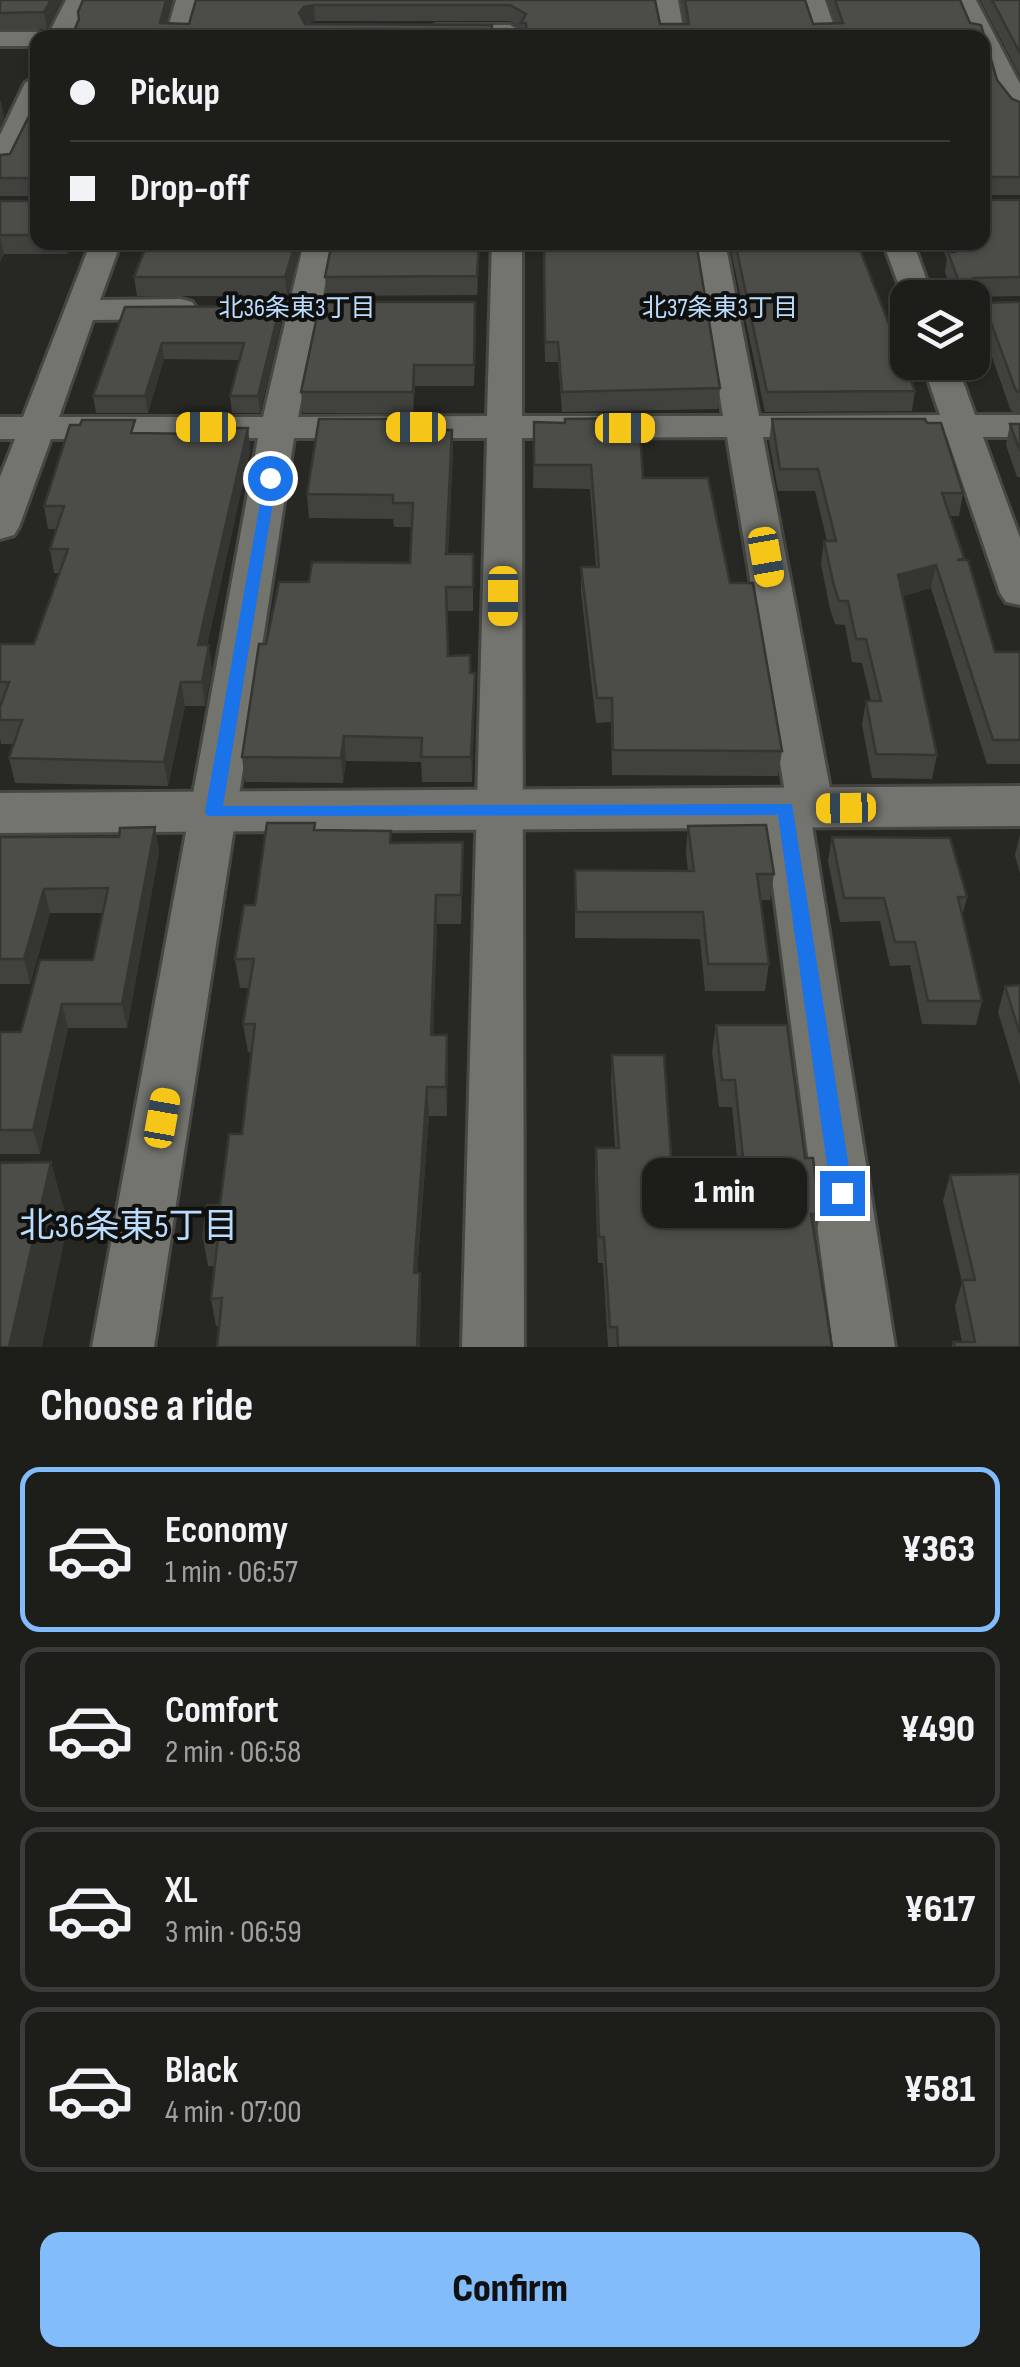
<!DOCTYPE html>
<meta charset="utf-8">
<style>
body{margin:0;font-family:"Sofia Sans Condensed","Noto Sans JP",sans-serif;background:#2a2b27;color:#f1f3f6;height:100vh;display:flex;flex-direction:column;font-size:38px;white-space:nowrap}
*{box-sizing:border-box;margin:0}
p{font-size:32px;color:#a0a2a2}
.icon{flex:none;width:55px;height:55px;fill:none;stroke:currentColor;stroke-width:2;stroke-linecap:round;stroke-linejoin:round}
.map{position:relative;height:1347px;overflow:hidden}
.sheet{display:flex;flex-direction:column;background:#1d1e1a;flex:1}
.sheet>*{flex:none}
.hud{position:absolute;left:30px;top:30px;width:960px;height:220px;border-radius:20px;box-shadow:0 2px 8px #0004,0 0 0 2px #3b3c39;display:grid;align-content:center;height:220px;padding:0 40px;background:#1d1e1a}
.fabs{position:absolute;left:890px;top:280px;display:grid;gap:20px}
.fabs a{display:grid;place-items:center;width:100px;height:100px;border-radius:20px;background:#1d1e1a;box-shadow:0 2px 8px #0004,0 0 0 2px #3b3c39;font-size:50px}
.end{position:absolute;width:45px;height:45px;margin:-22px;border:12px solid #1a73e8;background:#fff;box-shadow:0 0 0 5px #fff}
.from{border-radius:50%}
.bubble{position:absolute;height:70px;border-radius:20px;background:#1d1e1a;box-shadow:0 2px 8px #0004,0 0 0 2px #3b3c39;font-size:32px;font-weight:800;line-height:70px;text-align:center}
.car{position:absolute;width:30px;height:60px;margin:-30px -15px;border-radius:12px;box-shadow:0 0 8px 2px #0007;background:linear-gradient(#f5c518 24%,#345 0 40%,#f5c518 0 76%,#345 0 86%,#f5c518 0)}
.hud b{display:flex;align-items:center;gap:35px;height:95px;font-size:38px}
.hud b+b{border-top:2px solid #3b3c39}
.hud i{width:25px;height:25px;background:#f1f3f6}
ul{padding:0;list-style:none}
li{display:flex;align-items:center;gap:30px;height:165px;margin:0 20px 15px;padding:0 20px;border:5px solid #3b3c39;border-radius:20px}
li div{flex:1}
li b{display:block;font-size:38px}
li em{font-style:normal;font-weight:800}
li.current{border-color:#82bcfa}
li>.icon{width:90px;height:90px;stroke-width:1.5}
h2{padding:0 40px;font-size:45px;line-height:120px}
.action{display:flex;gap:20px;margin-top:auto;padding:20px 40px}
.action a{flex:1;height:115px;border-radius:20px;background:#82bcfa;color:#111;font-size:40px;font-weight:800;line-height:115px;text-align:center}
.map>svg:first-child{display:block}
</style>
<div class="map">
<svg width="1020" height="1347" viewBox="0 0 1020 1347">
<rect width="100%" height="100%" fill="#272823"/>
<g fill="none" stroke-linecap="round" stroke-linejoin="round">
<defs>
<path id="minor" d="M66 0H90L72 38H38V46H0V32H38L48 35Z
M176 0H200L189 38H165Z
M654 0H678L685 38H661Z
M801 0H825L838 38H813Z
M952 0H976L1020 84V118C996 112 982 60 982 38H971Z
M436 25H510L522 32 518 38 427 37 424 32Z
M38 75V113L14 164 10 170 0 172V135L25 83Z
M91 242H121L100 300 181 299 192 302 197 309 192 316 181 319 93 320 59 417H263L304 242H334L298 417 487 416 492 242H522V416H723L695 242H725L759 416 940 415 922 362H956L975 415H1020V437H983L1020 538V605L1006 602 1000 593 947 437H763L834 809 827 820 812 825 895 1347H833L763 809 770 798 785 793 727 437 522 438 524 1347H462L487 438H294L154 1347H92L258 438 51 439 19 527 14 535 0 539V477L15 439H0V417H23Z
M883 242H913L933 298H908L906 305Z"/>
<path id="tertiary" d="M1020 786V826L0 833V793Z"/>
</defs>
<!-- minor casing -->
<use href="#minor" stroke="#464742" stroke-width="6"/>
<!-- tertiary casing -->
<use href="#tertiary" stroke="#464742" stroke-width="6"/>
<!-- minor -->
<use href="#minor" fill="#73746e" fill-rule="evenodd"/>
<!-- tertiary -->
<use href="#tertiary" fill="#73746e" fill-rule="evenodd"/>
</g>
<!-- wall -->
<path fill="#41423e" d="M0 0H62L47 29H0Z
M83 0H173L167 24H189L196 0H655L660 24H685L681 0H805L813 24H836L828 0H960L970 23 981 25 997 80 1012 99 1020 102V195H983V200H1020V296L973 297V303L1020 302V414L1011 411 986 340H972V298H954L945 272 947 259 940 242H982V38H521V28L510 21H315L305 24 492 25V38H71L79 19 78 12Z
M980 0H1020V76Z
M38 100V242H71L67 254H4L0 262V201H37V196H0V155L10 154Z
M303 242 287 296H137L134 277 152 249Z
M480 242 477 295 327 296 325 277Z
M543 242 720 388 718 409 562 412 558 362H545Z
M729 242H865L862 256 915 391 912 411 765 412Z
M125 307 281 323 260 413H232L230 396 240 360 164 359 148 413H96L93 396Z
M476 323 474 386H415L413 413H303L301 392Z
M772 419 963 493 959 516H950L963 560 995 652H1020V764H987L931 588 903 596 937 755 932 779 872 778 862 725 866 701H871L862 663 852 662 845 625 835 624 830 609 821 564 824 541H827L815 491H778L769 441Z
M534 422 643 478 730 583 782 751 778 776 612 775 611 722 596 723 581 592V567H596L590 489 533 488Z
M1010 424H1020V477H1017L1006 445Z
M248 428 250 451 207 645 212 669 205 706H185L168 786 15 783 9 758 14 744H1L0 739V644H34L59 573H54L50 549 57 529H48L44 506 137 433 205 434Z
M411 430H452L453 453 448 554H473V611H447L448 656 470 673H475L472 782H422L421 762 346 761 343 783 245 782 242 757 266 644 410 563 412 527H394L393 519 309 518 307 494Z
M688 826 774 874 770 900H760L769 964 765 991H705L700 939 575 938V870L688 871 686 852Z
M316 830 392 843 463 871 461 924H437L433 1035H447V1116H429L417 1273H420L421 1301 216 1326 211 1299 214 1266H208L203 1238 220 1205 242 1134 252 1053 248 1052 243 1024 250 988H240L235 959 255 905Z
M1020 835V874L1015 855Z
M0 837 159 852 127 1028H68L40 1154H0V1032H21L93 960 103 913H50L30 984H0Z
M832 837 967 897 962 916 982 1001 976 1025 922 1024 910 965 890 966 880 921 840 922 828 861Z
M1020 985V1085L998 1012 1005 986Z
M716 1025 805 1158 820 1214 815 1240 832 1347H608L603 1263H598L595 1175 596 1148H615L611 1081 612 1055 676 1227H732L727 1184 731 1158H737L732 1107H719L712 1052Z
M950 1175 1020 1347H952L953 1342H962L955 1306 962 1282 943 1201Z"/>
<!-- shaded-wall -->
<path fill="#353632" d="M51 0H62L47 29 44 12Z
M166 0H173L163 38 160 23Z
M314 5 315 21 305 23 299 13 304 7Z
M1 100 4 118 0 127V102Z
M0 236 4 254 0 262Z
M65 242H71L67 254Z
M296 242H303L287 296 285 277Z
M479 242H480L477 295V276Z
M280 306 281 323 260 413 258 396Z
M162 343 164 359 148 413 145 396Z
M414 365 415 386 413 413V392Z
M248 428 250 451 202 669 198 645Z
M452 430 453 453 446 578V554Z
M936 565 931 588 894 598 898 575Z
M209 645 212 669 205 706 202 682Z
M475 673V698L472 782 471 757Z
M181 682 185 706 168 786 164 762Z
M344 736 346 761 343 783 341 758Z
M155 827 159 852 127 1028 122 1004Z
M463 842V871L461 924V895Z
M44 889 50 913 30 984 24 959Z
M436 895 437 924 432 1064 431 1035Z
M62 1004 68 1028 40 1154 33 1130Z
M447 1035 448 1063 447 1116 446 1087Z
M427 1087 429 1116 415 1301 414 1273Z
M51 1162 68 1223 42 1347H9Z
M420 1273 421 1301 420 1347H417Z"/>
<!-- building -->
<path fill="#4c4d48" stroke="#353632" stroke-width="2.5" d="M0 0H51L44 12 0 13Z
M83 0H166L160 23 189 24 196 0H655L660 24H689L685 0H805L813 24 843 23 835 0H960L970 23 981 25 997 80 1012 99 1020 102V177H983V200H1020V277L973 278V303L1020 302V392L1016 391 990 320 973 319 972 298H965L948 252H955L951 242H982V38H527L526 23H521L526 14 510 5H314L304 7 299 13 305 24 492 25 491 38H71L79 19 78 12Z
M992 0H1020V53Z
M37 100H38V235H0V201H37V178H0V155L10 154Z
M154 242H296L285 277H134L145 249H152Z
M332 242H479L477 276 325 277Z
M544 242H696L720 388 562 392 558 342H545Z
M735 242H857L915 391 767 392Z
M320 302H475L474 365H414L413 392H301Z
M280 306 258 396H230L244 343H162L145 396H93L125 307Z
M639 418 643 478H708L730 583H753L782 751 613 750 612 698H597L581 567H599L591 465H534V422L565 423V419Z
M319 419H410V430H452L446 554H473V587H446L448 656 470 655V673H475L471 757H421L422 738 344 736 341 758 242 757 259 644H266L279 582H309L312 562 410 563 413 503H393V495L307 494Z
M772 419H925L927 423H941L963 493H942L964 558 957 560H968L995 652H1020V740H993L936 565 898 575 937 755 876 754 866 701H881L866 639H856L848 601H839L834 586 824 541H836L818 469H780Z
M82 420H135L131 433 205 434 206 428H248L198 645H209L202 682H181L164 762 9 758 22 720H0V707L9 682H0V644H34L68 549H50L64 506H44L70 425H80Z
M1010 424H1020V451Z
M267 823H315L314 830 391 831 390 843 463 842 461 895H436L431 1035H447L446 1087H427L414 1273H420L417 1347H217L222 1298 211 1299 218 1238H203L207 1205H220L229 1134H242L255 1024H243L254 959H235L244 905H255Z
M766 825 774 874H757L769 964H708L703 912H576L575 870 694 871 688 826Z
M155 827 122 1004H62L33 1130H0V1032H21L40 960H93L108 888 44 889 24 959H0V837H119L120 828Z
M832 837 950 838 967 897H958L982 1001H928L915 942H895L884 898H844Z
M1020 985V1034L1005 986Z
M716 1025H787L805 1158H813L820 1214H811L832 1347H618L617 1327H610L604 1237H599L596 1148H619L612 1055H664L676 1227H738L731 1158H743L735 1080H722Z
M51 1162 9 1347H0V1163Z
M1020 1174V1347H955L953 1342H975L962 1280H975L950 1175Z"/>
<!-- route -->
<path fill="#1a73e8" d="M265 475 277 478 223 806 792 804 853 1193 850 1200H834L831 1193 778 815 207 816 205 812Z"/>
<g text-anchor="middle" stroke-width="8" stroke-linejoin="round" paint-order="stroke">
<!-- far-neighbourhood labels -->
<g font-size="25" fill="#bbdcff" stroke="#10110e">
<text x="297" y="316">北36条東3丁目</text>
<text x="720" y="316">北37条東3丁目</text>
</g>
<!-- near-neighbourhood labels -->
<g font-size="35" fill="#bbdcff" stroke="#10110e">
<text x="129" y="1237">北36条東5丁目</text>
</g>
</g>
</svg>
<div class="fabs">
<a><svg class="icon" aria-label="layers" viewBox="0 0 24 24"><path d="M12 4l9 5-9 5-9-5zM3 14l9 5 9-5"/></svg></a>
</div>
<i class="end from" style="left:270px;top:478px"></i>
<i class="end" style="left:842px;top:1193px"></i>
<div class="bubble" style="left:642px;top:1158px;width:165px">1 min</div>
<i class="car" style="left:206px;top:427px;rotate:270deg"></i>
<i class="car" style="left:416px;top:427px;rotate:270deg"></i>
<i class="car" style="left:625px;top:428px;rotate:90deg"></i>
<i class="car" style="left:766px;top:557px;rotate:170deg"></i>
<i class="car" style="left:503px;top:596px;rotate:180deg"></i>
<i class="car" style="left:846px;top:808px;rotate:269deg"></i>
<i class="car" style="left:162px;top:1118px;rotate:10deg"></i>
<div class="hud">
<b><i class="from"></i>Pickup</b>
<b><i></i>Drop-off</b>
</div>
</div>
<section class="sheet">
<h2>Choose a ride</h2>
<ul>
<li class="current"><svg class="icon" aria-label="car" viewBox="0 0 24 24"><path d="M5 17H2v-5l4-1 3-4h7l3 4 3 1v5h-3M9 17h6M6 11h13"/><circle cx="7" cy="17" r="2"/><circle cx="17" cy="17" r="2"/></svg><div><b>Economy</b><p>1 min · 06:57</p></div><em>¥363</em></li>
<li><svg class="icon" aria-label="car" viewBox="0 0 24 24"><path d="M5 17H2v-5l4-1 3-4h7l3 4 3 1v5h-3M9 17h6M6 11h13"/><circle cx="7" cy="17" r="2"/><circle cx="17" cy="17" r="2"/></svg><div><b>Comfort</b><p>2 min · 06:58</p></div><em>¥490</em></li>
<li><svg class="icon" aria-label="car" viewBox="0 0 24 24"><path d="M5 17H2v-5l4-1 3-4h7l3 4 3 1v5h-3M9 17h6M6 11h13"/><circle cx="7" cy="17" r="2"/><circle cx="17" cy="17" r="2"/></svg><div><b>XL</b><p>3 min · 06:59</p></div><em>¥617</em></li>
<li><svg class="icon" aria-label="car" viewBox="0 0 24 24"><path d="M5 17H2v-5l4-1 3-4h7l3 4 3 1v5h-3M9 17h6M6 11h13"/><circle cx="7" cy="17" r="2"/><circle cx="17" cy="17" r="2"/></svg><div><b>Black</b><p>4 min · 07:00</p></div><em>¥581</em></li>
</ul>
<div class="action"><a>Confirm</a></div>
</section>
